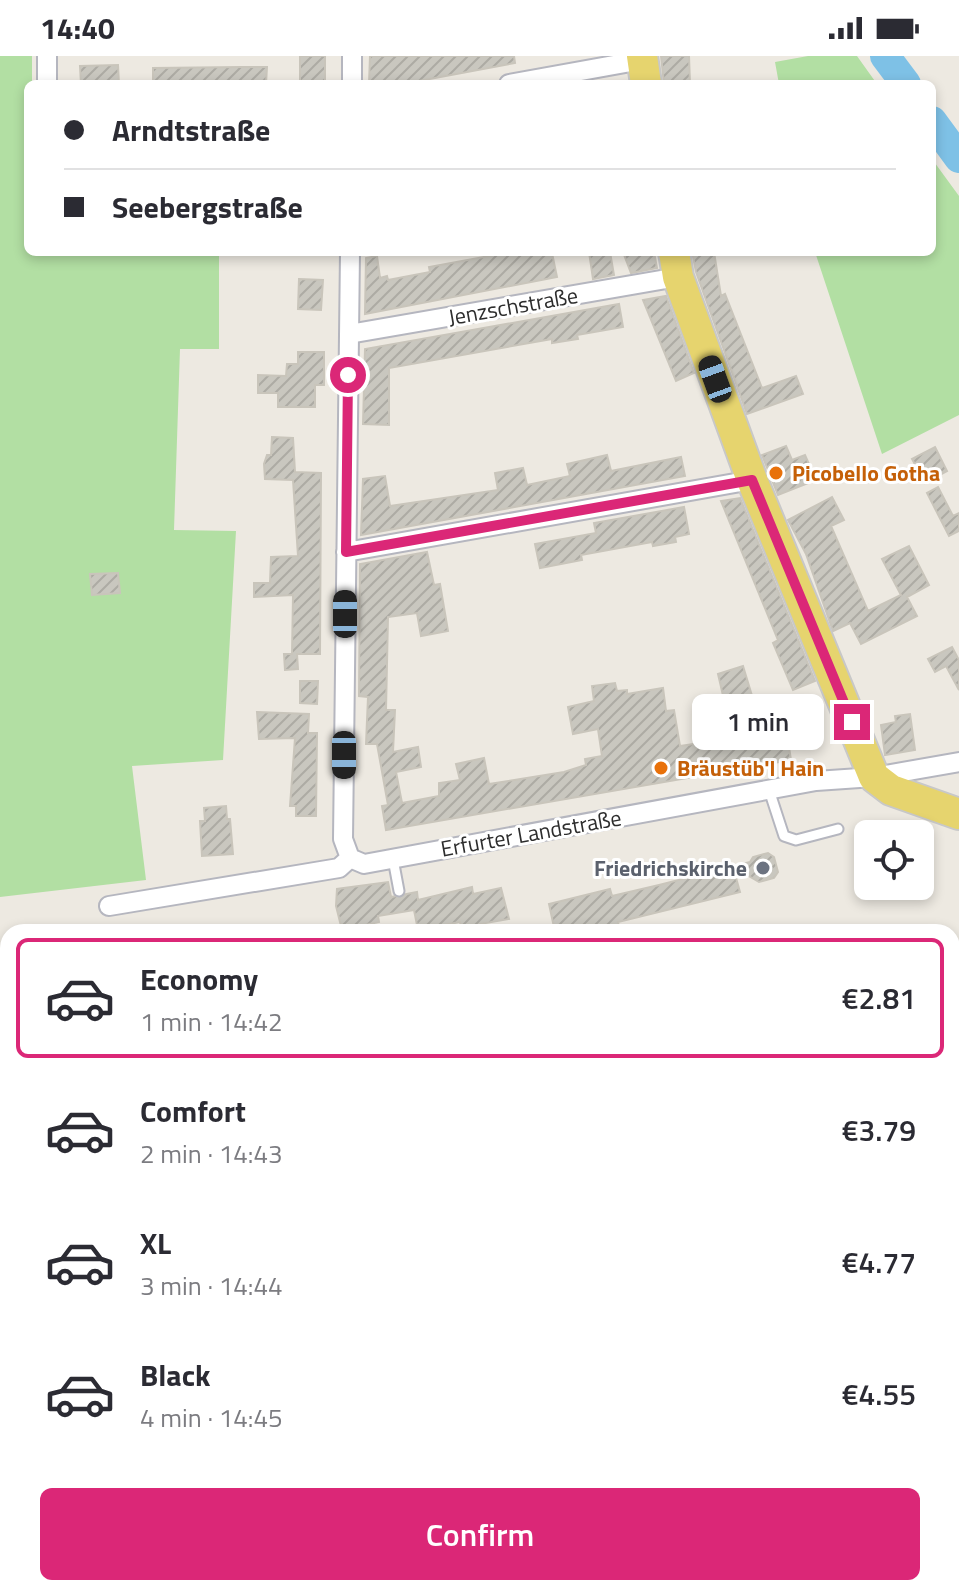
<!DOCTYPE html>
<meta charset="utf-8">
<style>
body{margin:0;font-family:"Titillium Web",sans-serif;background:#f2f2f3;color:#2b2b33;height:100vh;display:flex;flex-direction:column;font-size:30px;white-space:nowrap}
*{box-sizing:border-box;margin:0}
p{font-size:26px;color:#7c7c81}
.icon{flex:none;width:44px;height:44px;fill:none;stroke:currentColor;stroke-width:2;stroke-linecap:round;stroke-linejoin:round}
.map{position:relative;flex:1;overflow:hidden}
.side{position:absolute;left:0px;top:868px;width:960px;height:672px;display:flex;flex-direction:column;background:#fff;border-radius:24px 24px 0 0;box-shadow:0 4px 12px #0003}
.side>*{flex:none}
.hud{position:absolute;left:24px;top:24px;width:912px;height:176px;border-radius:12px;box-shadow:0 4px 12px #0003;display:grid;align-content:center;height:176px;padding:0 40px;background:#fff}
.buttons{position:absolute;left:854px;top:764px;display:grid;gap:16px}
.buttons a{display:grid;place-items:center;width:80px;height:80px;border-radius:12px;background:#fff;box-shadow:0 4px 12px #0003;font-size:40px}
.end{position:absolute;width:36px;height:36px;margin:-18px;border:10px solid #db2777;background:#fff;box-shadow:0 0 0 4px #fff}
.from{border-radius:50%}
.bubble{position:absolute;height:56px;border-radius:12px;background:#fff;box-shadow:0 4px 12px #0003;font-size:26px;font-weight:600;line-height:56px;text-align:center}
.car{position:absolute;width:24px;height:48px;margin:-24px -12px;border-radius:10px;box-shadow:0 0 6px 2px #0007;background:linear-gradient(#222 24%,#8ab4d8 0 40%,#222 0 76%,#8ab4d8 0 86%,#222 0)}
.hud b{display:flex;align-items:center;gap:28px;height:76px;font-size:30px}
.hud b+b{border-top:2px solid #e1e1e2}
.hud i{width:20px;height:20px;background:#2b2b33}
ul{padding:14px 0 0;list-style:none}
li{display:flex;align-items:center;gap:24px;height:120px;margin:0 16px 12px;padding:0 24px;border:4px solid transparent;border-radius:12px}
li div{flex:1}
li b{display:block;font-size:30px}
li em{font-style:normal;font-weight:600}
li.on{border-color:#db2777}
li>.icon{width:72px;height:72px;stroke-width:1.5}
.primary-button{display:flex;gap:16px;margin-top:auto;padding:16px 40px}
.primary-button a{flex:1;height:92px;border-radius:12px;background:#db2777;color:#fff;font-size:32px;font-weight:600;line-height:92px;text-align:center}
.status{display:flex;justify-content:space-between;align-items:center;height:56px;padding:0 40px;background:#fff;direction:ltr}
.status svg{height:22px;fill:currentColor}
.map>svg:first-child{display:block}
</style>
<div class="status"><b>14:40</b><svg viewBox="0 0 49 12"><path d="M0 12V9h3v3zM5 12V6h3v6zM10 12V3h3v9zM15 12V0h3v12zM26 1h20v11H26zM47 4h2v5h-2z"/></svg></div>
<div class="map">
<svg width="959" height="1540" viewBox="0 0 959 1540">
<defs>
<pattern id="industrial-furrows" width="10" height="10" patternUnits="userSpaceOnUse" patternTransform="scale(2)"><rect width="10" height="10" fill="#e3e1e7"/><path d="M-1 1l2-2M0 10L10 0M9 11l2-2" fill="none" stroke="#c3c1c6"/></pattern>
<pattern id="building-hatch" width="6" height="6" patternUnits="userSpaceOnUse" patternTransform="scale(2)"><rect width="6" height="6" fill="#c9c7bf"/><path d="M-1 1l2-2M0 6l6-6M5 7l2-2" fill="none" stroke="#adaba4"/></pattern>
</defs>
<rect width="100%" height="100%" fill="#ede9e1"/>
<!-- industrial -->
<path fill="url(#industrial-furrows)" d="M952 1058 959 1067V1540H426L440 1532H952Z"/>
<!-- garden -->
<path fill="#b2dfa3" d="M0 0H32V28H28V196H219V293H180L174 474 236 475 223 704 132 710 146 824 0 841Z
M808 0H857L877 28H779L775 6Z
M932 103 959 140V359L882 398 815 196H932Z"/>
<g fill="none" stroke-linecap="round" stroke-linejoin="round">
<!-- river -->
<path stroke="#7ec1e6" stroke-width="30" d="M885 0 906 28
M932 65 959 102"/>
</g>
<!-- building -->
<path fill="url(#building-hatch)" stroke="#c9c5bb" stroke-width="2" d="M300 0H325V28H300Z
M370 0H514L515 7 403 28H369Z
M661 0H689L690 28H664Z
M118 9 119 28H81L80 10Z
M242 11H267L266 28H153V12Z
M511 196 552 197 557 221 365 258 366 202 377 200 380 222 387 220 388 224 430 216 429 211Z
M589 196H610L614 219 593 223Z
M623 196H654L657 212 631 217Z
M692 196H714L721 240 725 238 762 332 796 320 803 338 747 358 696 216Z
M299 223 323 224 321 254 298 253Z
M666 240 694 317 676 325 643 244Z
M619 248 623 271 577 279 578 283 552 287V283L389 312V369L363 368 365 293Z
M298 296H324V329H315V351H278V337H258V319L286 320 287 308H298Z
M272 381 293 382 295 416 321 417 320 598H297L298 613 285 614 284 598H292L293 539 254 541V527H270L271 501 298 500 293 424 265 423 264 408 267 399H271Z
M786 390 792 404 805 399 816 424 778 439 762 399Z
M935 391 947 415 925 427 912 403Z
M607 399 611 415 681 401 685 420 361 479 363 423 385 420 390 450 498 434 495 417 523 412 527 429 570 420 567 408Z
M938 431 953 460 959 457V475L949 480 927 437Z
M832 441 844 464 831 470 868 555 901 539 882 503 909 490 929 529 907 541 917 560 861 588 850 567 833 575 806 498 788 464Z
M740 442 815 625 793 634 773 587 778 584 721 445Z
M684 451 689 478 675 481 676 486 653 490 652 486 581 499 582 504 540 512 535 488 596 477 594 467Z
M427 496 434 529 440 528 448 575 421 580 417 557 388 561 386 654H395L393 696 418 691 421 711 396 716 402 747 439 740V727L460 724 456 708 484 702 489 728 564 716 586 709 585 703 602 700 598 673 573 678 568 651 594 645 592 630 615 627 617 635 627 634V638L663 632 666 655 674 654 680 690 707 686 703 661 727 657 718 618 743 610 763 676 780 674V679L787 678 791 704 386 774 382 750 388 749 377 688H366L368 641 359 640 360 508Z
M118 517 120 537 92 539 90 518Z
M952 591 959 604V634L946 610 935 616 928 603Z
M300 625H318L317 648 300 647Z
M257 656 309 658 308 677H317L316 760H296V750H290L295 682 259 683Z
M910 658 915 694 885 699 881 669 896 666 895 660Z
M226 750 227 763H230L233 798 202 800 200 765H205L204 752Z
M768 797 774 801 778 816 774 822 759 826 733 811 740 836 618 866 619 871 599 876H555L549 848 610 833 612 840 659 829 750 806 753 801Z
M388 826 391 841 417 836 418 844 472 831 473 838 501 832 509 863 480 868 482 876H462L460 866 418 874 414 854 378 860 379 866 342 874 336 850 337 833Z"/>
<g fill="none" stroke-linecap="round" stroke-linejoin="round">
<defs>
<path id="lane" d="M769 734 784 780 796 784 838 773
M393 803 399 835
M0 1495 5 1507 4 1533 0 1537
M781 1532 787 1540
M476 1540 491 1532
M659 1540 671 1532"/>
<path id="street" d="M47 28V0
M352 28V0
M509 28 642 4
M350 196 343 783 350 802
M349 278 678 221
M346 496 752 424
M350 802 364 808 816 725 874 721 959 706
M109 850 339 812 350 802"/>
<path id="primary" d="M642 0 646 28
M674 196 678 221 752 424 874 721 891 734 959 758"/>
</defs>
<!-- lane casing -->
<use href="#lane" stroke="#b5b6bf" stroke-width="13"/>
<!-- street casing -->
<use href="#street" stroke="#b5b6bf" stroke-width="22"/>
<!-- primary casing -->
<use href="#primary" stroke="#c8c8c8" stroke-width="34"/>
<!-- lane -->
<use href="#lane" stroke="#fff" stroke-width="9"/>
<!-- street -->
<use href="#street" stroke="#fff" stroke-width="18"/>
<!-- primary -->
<use href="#primary" stroke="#e6d46e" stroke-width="30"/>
<defs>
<path id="rail" d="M0 944 8 986
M192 1532 197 1540"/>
</defs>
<!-- rail casing -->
<use href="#rail" stroke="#a4a5b6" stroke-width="8"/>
<!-- rail -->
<use href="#rail" stroke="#fff" stroke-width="5" stroke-dasharray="15" stroke-linecap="butt"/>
</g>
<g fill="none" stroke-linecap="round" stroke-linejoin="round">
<!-- route -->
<path stroke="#db2777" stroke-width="10" d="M348 319 346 496 752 424 852 666"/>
</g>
<!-- markers -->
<g fill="#e8710a" stroke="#fff" stroke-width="3">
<circle cx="776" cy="417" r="8"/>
<circle cx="661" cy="712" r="8"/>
</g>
<circle fill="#6b7280" stroke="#fff" stroke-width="3" cx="763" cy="812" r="8"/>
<g text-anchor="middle" stroke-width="6" stroke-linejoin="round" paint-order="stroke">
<!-- street labels -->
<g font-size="22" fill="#2d2d2d" stroke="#fff">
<text transform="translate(513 250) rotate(-10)" y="8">Jenzschstraße</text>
<text transform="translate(531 777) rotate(-10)" y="8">Erfurter Landstraße</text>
</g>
<!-- food labels -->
<g font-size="22" font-weight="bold" fill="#c56008" stroke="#fff" text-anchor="start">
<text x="792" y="425">Picobello Gotha</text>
<text x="677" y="720">Bräustüb'l Hain</text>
</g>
<!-- worship labels -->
<g font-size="22" font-weight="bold" fill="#5b616d" stroke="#fff" text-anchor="end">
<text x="747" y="820">Friedrichskirche</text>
</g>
</g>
</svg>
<div class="buttons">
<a><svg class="icon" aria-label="locate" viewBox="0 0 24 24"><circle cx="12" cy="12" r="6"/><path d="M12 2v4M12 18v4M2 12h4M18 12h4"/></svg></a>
</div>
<i class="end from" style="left:348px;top:319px"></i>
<i class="end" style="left:852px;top:666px"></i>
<div class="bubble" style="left:692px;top:638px;width:132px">1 min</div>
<i class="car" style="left:715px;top:323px;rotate:340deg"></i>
<i class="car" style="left:345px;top:558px;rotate:0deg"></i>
<i class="car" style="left:344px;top:699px;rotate:180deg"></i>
<div class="hud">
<b><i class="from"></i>Arndtstraße</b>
<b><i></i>Seebergstraße</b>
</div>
<section class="side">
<ul>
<li class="on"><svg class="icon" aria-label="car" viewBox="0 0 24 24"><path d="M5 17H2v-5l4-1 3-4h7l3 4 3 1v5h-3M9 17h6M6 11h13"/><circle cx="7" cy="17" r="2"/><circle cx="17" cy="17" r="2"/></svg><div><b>Economy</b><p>1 min · 14:42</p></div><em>€2.81</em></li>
<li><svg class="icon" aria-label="car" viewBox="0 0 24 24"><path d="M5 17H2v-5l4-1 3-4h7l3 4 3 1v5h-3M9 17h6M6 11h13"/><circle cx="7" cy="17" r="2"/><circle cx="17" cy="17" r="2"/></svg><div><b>Comfort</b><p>2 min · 14:43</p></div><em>€3.79</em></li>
<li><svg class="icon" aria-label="car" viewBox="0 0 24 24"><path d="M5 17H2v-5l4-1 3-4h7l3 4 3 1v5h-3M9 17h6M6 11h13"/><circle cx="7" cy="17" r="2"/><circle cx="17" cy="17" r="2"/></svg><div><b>XL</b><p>3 min · 14:44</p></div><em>€4.77</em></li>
<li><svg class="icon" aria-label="car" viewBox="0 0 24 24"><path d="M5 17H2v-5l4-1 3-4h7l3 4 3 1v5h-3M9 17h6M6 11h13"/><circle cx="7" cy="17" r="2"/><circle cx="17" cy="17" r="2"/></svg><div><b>Black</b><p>4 min · 14:45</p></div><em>€4.55</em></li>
</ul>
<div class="primary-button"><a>Confirm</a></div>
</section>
</div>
